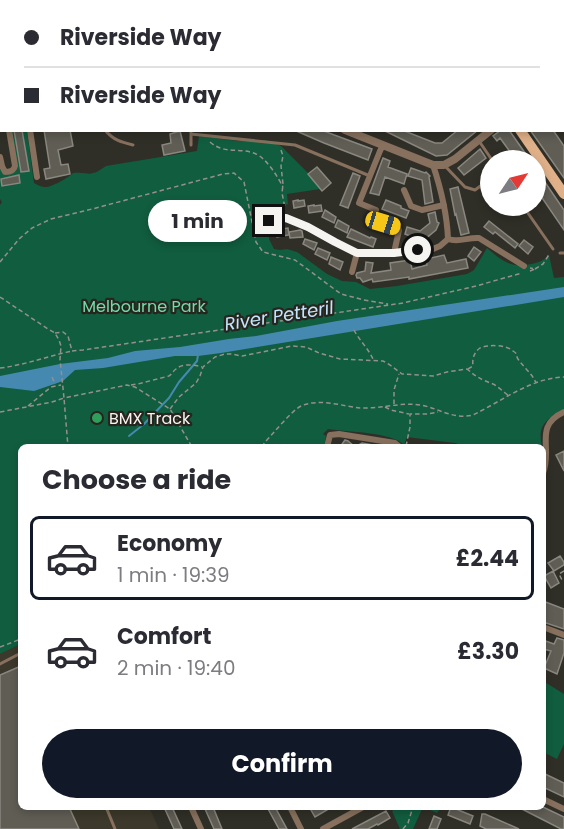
<!DOCTYPE html>
<meta charset="utf-8">
<style>
body{margin:0;font-family:Poppins,sans-serif;background:#f2f2f3;color:#2b2b33;height:100vh;display:flex;flex-direction:column;font-size:22px;white-space:nowrap}
*{box-sizing:border-box;margin:0}
p{font-size:20px;color:#7c7c81}
.icon{flex:none;width:33px;height:33px;fill:none;stroke:currentColor;stroke-width:2;stroke-linecap:round;stroke-linejoin:round}
.map{position:relative;flex:1;overflow:hidden}
.side{position:absolute;left:18px;top:444px;width:528px;height:366px;display:flex;flex-direction:column;background:#fff;border-radius:9px;box-shadow:0 3px 9px #0003}
.side>*{flex:none}
.guide{position:absolute;left:0px;top:0px;width:564px;height:132px;box-shadow:0 3px 9px #0003;display:grid;align-content:center;height:132px;padding:0 24px;background:#fff}
.needle{width:39px;rotate:55deg}
.buttons{position:absolute;left:480px;top:150px;display:grid;gap:12px}
.buttons a{display:grid;place-items:center;width:66px;height:66px;border-radius:50%;background:#fff;box-shadow:0 3px 9px #0003;font-size:30px}
.end{position:absolute;width:27px;height:27px;margin:-14px;border:8px solid #f6f4f0;background:#111;box-shadow:0 0 0 3px #111}
.from{border-radius:50%}
.bubble{position:absolute;height:42px;border-radius:21px;background:#fff;box-shadow:0 3px 9px #0003;font-size:20px;font-weight:700;line-height:42px;text-align:center}
.car{position:absolute;width:18px;height:36px;margin:-18px -9px;border-radius:8px;box-shadow:0 0 4px 2px #0007;background:linear-gradient(#f5c518 24%,#345 0 40%,#f5c518 0 76%,#345 0 86%,#f5c518 0)}
.guide b{display:flex;align-items:center;gap:21px;height:57px;font-size:22px}
.guide b+b{border-top:2px solid #e1e1e2}
.guide i{width:15px;height:15px;background:#2b2b33}
ul{padding:0;list-style:none}
li{display:flex;align-items:center;gap:18px;height:84px;margin:0 12px 9px;padding:0 12px;border:3px solid transparent;border-radius:9px}
li div{flex:1}
li b{display:block;font-size:22px}
li em{font-style:normal;font-weight:700}
li.on{border-color:#111827}
li>.icon{width:54px;height:54px;stroke-width:1.5}
h2{padding:0 24px;font-size:27px;line-height:72px}
.action{display:flex;gap:12px;margin-top:auto;padding:12px 24px}
.action a{flex:1;height:69px;border-radius:36px;background:#111827;color:#fff;font-size:24px;font-weight:700;line-height:69px;text-align:center}
.map>svg:first-child{display:block}
</style>
<div class="map">
<svg width="564" height="829" viewBox="0 0 564 829">
<rect width="100%" height="100%" fill="#302f27"/>
<!-- built -->
<path fill="#3c382b" d="M21 644V807H149L159 829H0V654Z"/>
<!-- green -->
<path fill="#115d3f" d="M500 0H564V76L563 77 562 2H501Z
M11 131H27L34 183C36 184 41 187 44 187 51 188 68 178 73 173 90 171 88 179 106 166L197 151 199 136 237 141 265 140 281 146 307 172 320 189 287 194 288 204 282 206 280 213 269 220V239L274 249 280 250 287 249 297 252 327 274 342 281 356 282 370 289 397 286 467 274 474 270 487 248C503 262 511 268 532 264 540 262 543 261 549 255L554 278 564 277V409C555 413 543 421 541 431 540 436 541 442 542 447H462V445L455 443 407 437 404 445C393 432 346 432 328 429L323 434 326 436 324 447H21V644L0 654V205L2 202 0 199V165L13 173 17 170Z
M543 681 564 694V744L557 759 543 752Z
M399 807H441L437 813 423 807 413 829H400L392 811Z"/>
<!-- water -->
<path fill="#4589b0" d="M564 287V297L221 353 198 356H175L103 368 75 370 63 381 34 391 0 387V376L60 364 108 358 135 351 180 347 229 339 256 336 337 321Z"/>
<g fill="none" stroke-linecap="round" stroke-linejoin="round">
<!-- stream -->
<path stroke="#4589b0" stroke-width="2" d="M129 436 144 424 169 398 179 382 197 361 198 355"/>
</g>
<!-- building -->
<path fill="#5f5d54" stroke="#89877f" stroke-width="1.5" d="M14 130H22L29 171 21 172Z
M44 130H70L73 146 58 150 61 165 68 164 70 174 46 179 44 169 50 168Z
M294 130H321L372 149 368 160 324 143Z
M383 130H402L435 143H442L458 130H478L447 155 436 156Z
M501 130H509L530 160H516L500 138 497 141 493 136Z
M530 130H553L564 146V178Z
M180 131 185 151 164 155 162 145 171 143 170 134Z
M480 149 486 158 464 175 458 168Z
M383 158 390 161 388 167 407 174 404 184 385 177 379 195 370 193Z
M317 167 331 183 322 191 308 174Z
M411 168 425 173 426 172 430 176 429 177 433 202 425 204 422 180 408 176Z
M536 169 564 210V230L536 189Z
M353 173 360 176 348 208 340 205Z
M19 175 20 183 2 186 1 179Z
M458 187 469 233 461 235 456 214 455 215 450 189Z
M298 200V201L304 200 305 206 294 208 293 201Z
M386 200 401 206V208L409 211 406 218 382 209Z
M314 205V206L321 205 322 211 309 213 308 206Z
M325 210 336 217 334 223 322 217Z
M435 212 437 222 439 223 436 230 425 239 419 241 418 239 405 234 407 227 420 231 430 223 428 214Z
M338 220 349 226 347 233 335 227Z
M489 221 518 244 515 248 495 232 493 234 484 227Z
M281 228V229L288 228 289 235 277 237 275 230Z
M351 229 370 238 371 237 376 239 373 247 347 237Z
M300 230 302 231 303 237 290 238 289 232Z
M305 239 317 243 314 250 303 244Z
M524 240 533 247 528 254 519 246Z
M474 247 481 252 474 261 468 256Z
M318 248 330 253 327 260 315 254Z
M444 255 447 263 466 259 468 268 409 279V277L373 282 372 279 363 282 360 278H357L356 275 357 273 365 271 366 262 373 263 371 273 391 270 390 263 410 260 412 269 427 265 426 259Z
M331 257 343 262 340 270 329 264Z
M345 440 348 441 355 447 362 443 373 445 377 447H340Z
M564 451V471L556 455Z
M560 556 564 562V565L554 571 548 563Z
M553 571 559 583 551 588 544 576Z
M543 601 564 609V629L543 622Z
M557 638 564 640V653L557 674 544 668 551 651 543 649V640L554 644Z
M21 666V807H69L79 829H0V675Z
M543 773 564 783V797L543 787Z
M164 807H172L182 829H174Z
M210 807H213L222 829H214L205 809Z
M267 807H275L287 829H279Z
M316 807H332L315 817 311 810Z
M451 807 473 816 470 824 448 815Z
M518 807H543L564 817V829H561Z
M386 811 390 818 378 825 377 824 368 829H352Z
M482 814H485L519 829H486L480 826Z
M434 816 441 819 437 829H429Z"/>
<g fill="none" stroke-linecap="round" stroke-linejoin="round">
<!-- path -->
<path stroke="#93918b" stroke-width="1.5" stroke-dasharray="4.5 3" stroke-linecap="butt" d="M210 142C225 155 241 147 256 154 266 158 278 177 283 187
M281 150 283 156 281 166 283 184 282 193 285 208
M0 262 19 239 32 228 51 219 96 208 223 174 234 173 244 182 256 242 263 252 295 260 341 294 364 300 388 304
M535 269 543 264 550 253
M530 271 535 269 530 268
M0 297 48 329 55 333 59 340 61 346 60 359 64 398 127 385 135 387 170 409 192 447
M354 330C359 340 368 348 373 359
M55 333 63 332 68 336 72 351 83 350 403 303 476 286 522 273
M0 368C25 365 48 356 72 351
M468 369 473 366C472 359 474 352 480 348 488 344 507 345 513 351 519 355 515 354 518 359 524 368 532 373 536 383
M52 377 55 384
M131 385 138 384 169 376C172 374 173 371 176 369 182 363 195 365 202 367
M394 404V390L399 374
M28 406 51 387 61 385
M385 407 391 410 409 414
M170 409 179 397 196 383 200 376 203 367 215 357 225 354H231L242 356 292 346 306 347 319 353 340 359 383 361 390 365 402 374 433 376 447 372 467 369C478 378 480 379 493 384 496 385 505 393 509 396
M0 412 52 402 64 398 68 447
M406 446 410 427V414H428L438 412
M262 447 265 442C274 433 291 411 301 406 319 398 342 406 360 408 380 409 400 402 420 405 439 408 453 420 473 415 502 401 531 378 564 377
M564 571 559 574 562 580 564 579
M0 647 21 639
M403 829 408 823 413 807"/>
<!-- service -->
<path stroke="#87705d" stroke-width="3" d="M120 0 157 2
M361 0 364 2
M497 0 498 2
M196 1H227
M281 2V0
M0 45H2
M562 99 564 100
M0 107 2 108
M105 130C113 140 121 142 133 145
M191 134 295 145 370 176
M479 141 492 160
M191 145V130
M445 166 465 187 475 190 490 179
M523 206 553 249
M560 253H564
M0 664 21 653
M106 807 115 829"/>
<!-- minor -->
<path stroke="#87705d" stroke-width="6" d="M22 2V0
M169 2V0
M227 2V0
M310 2V0
M564 122V123
M0 128 2 127
M30 130 37 177
M0 157 2 166 5 172C10 172 14 171 15 166L9 130
M433 165C441 189 447 213 448 239 459 243 468 237 479 238L524 266
M404 190 411 206 422 210 444 205
M376 210 359 203 380 151 383 145
M269 221 286 218 297 222 357 253H394L433 249 440 246 448 239
M383 223 396 227 399 230 394 253
M352 272 357 253
M327 447 330 435 339 434 395 443 400 447
M543 473C553 449 533 426 564 412
M543 627 564 635
M543 799 564 809
M191 807 201 829
M290 807 301 829
M323 829 363 807"/>
<!-- tertiary -->
<path stroke="#87705d" stroke-width="8" d="M0 76H2
M345 130 433 165H444L455 159 491 130"/>
<!-- primary -->
<path stroke="#e0b189" stroke-width="10" d="M429 0 430 2
M520 130 564 194"/>
</g>
<g fill="none" stroke-linecap="round" stroke-linejoin="round">
<!-- route -->
<path stroke="#f6f4f0" stroke-width="8" d="M269 221 286 218 308 227 335 242 357 253H394L418 250"/>
</g>
<!-- markers -->
<circle fill="#2e9e5b" stroke="#27251e" stroke-width="2" cx="97" cy="418" r="6"/>
<g text-anchor="middle" stroke-width="4.5" stroke-linejoin="round" paint-order="stroke">
<!-- park labels -->
<g font-size="16" fill="#73dbaa" stroke="#27251e">
<text x="144" y="312">Melbourne Park</text>
</g>
<!-- poi labels -->
<g font-size="16" fill="#f6f4f0" stroke="#27251e" text-anchor="start">
<text x="109" y="424">BMX Track</text>
</g>
<!-- water labels -->
<g font-size="18" font-style="italic" fill="#c3e6fd" stroke="#27251e">
<text transform="translate(279 316) rotate(-9)" y="6">River Petteril</text>
</g>
</g>
</svg>
<div class="buttons">
<a><svg class="needle" viewBox="-14 -14 28 28"><path d="M0-13l5 13h-10z" fill="#e53935"/><path d="M0 13l5-13h-10z" fill="#7c7c81"/></svg></a>
</div>
<i class="end from" style="left:418px;top:250px"></i>
<i class="end" style="left:269px;top:221px"></i>
<div class="bubble" style="left:148px;top:200px;width:99px">1 min</div>
<i class="car" style="left:383px;top:223px;rotate:107deg"></i>
<div class="guide">
<b><i class="from"></i>Riverside Way</b>
<b><i></i>Riverside Way</b>
</div>
<section class="side">
<h2>Choose a ride</h2>
<ul>
<li class="on"><svg class="icon" aria-label="car" viewBox="0 0 24 24"><path d="M5 17H2v-5l4-1 3-4h7l3 4 3 1v5h-3M9 17h6M6 11h13"/><circle cx="7" cy="17" r="2"/><circle cx="17" cy="17" r="2"/></svg><div><b>Economy</b><p>1 min · 19:39</p></div><em>£2.44</em></li>
<li><svg class="icon" aria-label="car" viewBox="0 0 24 24"><path d="M5 17H2v-5l4-1 3-4h7l3 4 3 1v5h-3M9 17h6M6 11h13"/><circle cx="7" cy="17" r="2"/><circle cx="17" cy="17" r="2"/></svg><div><b>Comfort</b><p>2 min · 19:40</p></div><em>£3.30</em></li>
</ul>
<div class="action"><a>Confirm</a></div>
</section>
</div>
